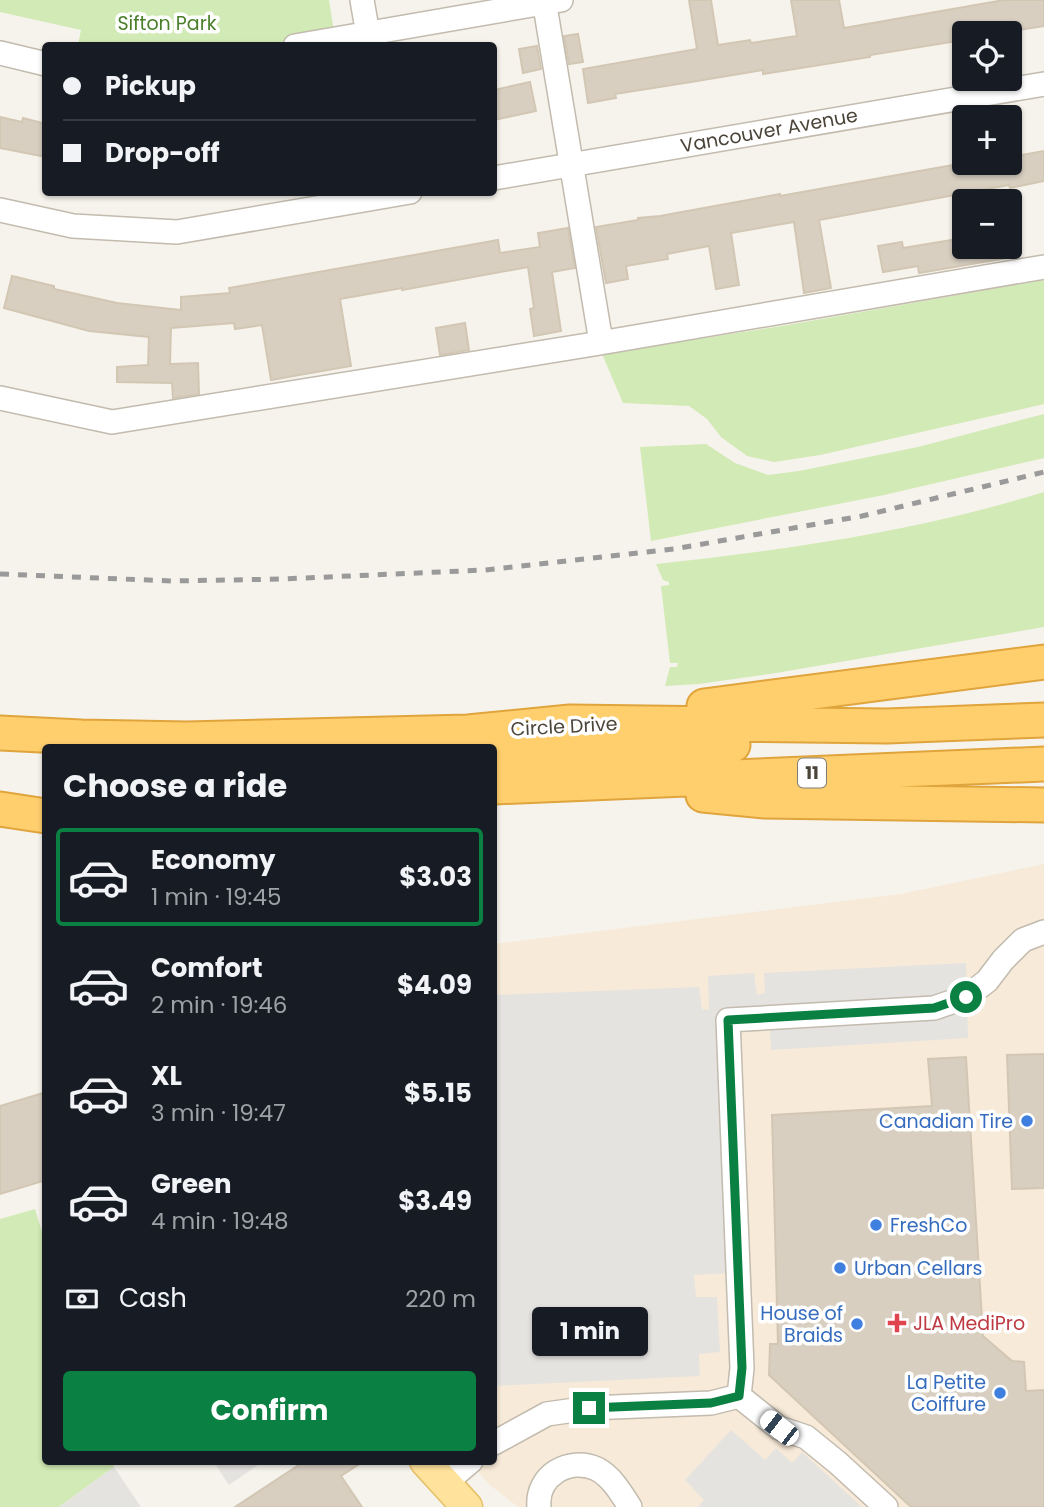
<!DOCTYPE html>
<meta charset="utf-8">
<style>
body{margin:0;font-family:Poppins,sans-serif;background:#20242c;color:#f1f3f6;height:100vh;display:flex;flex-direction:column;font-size:26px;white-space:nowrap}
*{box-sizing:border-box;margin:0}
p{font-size:23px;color:#9ea1a6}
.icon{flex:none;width:38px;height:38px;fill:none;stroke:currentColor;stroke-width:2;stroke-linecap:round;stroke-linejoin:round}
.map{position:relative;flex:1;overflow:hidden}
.details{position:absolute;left:42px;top:744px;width:455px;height:721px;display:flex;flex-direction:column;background:#171b24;border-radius:7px;box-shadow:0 2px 5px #0004}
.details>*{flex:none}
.guide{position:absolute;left:42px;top:42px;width:455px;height:154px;border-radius:7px;box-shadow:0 2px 5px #0004;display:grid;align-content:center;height:154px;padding:0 21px;background:#171b24}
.controls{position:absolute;left:952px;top:21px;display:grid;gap:14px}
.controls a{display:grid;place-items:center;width:70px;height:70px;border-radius:7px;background:#171b24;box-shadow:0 2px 5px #0004;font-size:35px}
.end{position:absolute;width:32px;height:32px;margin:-16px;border:9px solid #0b8043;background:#fff;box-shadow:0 0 0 4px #fff}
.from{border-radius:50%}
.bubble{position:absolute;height:49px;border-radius:7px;background:#171b24;box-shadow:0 2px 5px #0004;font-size:23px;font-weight:700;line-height:49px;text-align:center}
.car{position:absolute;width:21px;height:42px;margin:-21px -10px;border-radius:9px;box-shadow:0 0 5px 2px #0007;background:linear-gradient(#fff 24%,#345 0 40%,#fff 0 76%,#345 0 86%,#fff 0)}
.guide b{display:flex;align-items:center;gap:24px;height:66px;font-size:26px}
.guide b+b{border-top:2px solid #363941}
.guide i{width:18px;height:18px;background:#f1f3f6}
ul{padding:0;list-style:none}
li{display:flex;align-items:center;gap:21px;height:98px;margin:0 14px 10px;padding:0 7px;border:4px solid transparent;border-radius:7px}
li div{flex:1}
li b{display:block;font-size:26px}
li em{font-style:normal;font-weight:700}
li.selected{border-color:#0b8043}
li>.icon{width:63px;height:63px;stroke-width:1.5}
h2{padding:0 21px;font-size:32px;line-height:84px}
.pay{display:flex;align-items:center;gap:18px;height:77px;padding:0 21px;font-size:26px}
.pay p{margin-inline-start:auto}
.action{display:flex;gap:14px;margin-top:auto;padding:14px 21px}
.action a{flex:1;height:80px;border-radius:7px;background:#0b8043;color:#fff;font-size:28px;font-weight:700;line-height:80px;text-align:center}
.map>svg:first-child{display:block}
</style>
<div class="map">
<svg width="1044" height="1507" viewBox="0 0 1044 1507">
<rect width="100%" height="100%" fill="#f6f3ec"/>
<!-- commercial -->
<path fill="#f7ead8" d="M1044 864V1507H518L490 1485 468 1461H494V944L901 894Z"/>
<!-- green -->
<path fill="#d2eab5" d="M0 0H329L334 32 265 45H78L81 30 0 12Z
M1044 280V404L820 455 774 462 747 456 721 437 707 419 689 406 623 403 602 354 782 326Z
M1044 414V458L884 495 651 541 640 447 706 444 735 463 768 475 799 471 918 447Z
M1044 492V627L776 673 699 684 665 686 670 667H677L678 663H670L661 586 669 585V582L663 580 656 564C786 550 919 531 1044 492Z
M35 1209 46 1245V1461H112L114 1467 59 1507H0V1219Z"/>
<!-- parking -->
<path fill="#e5e3e0" d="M966 963 968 1038 771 1050 770 1029 720 1031 729 1273 694 1275 696 1297H717L720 1352 699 1354 700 1376 494 1386V995L699 987 702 1009 709 1010 708 976 754 973 757 995 765 993 764 973Z
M731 1430 765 1460 776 1448 792 1463 802 1452 862 1507H698L704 1500 685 1480Z
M213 1461H264L229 1485Z
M114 1467 141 1507H59Z"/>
<!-- building -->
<path fill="#d8cfc1" stroke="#d3c7b4" stroke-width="2" d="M689 0H711L718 45 750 40 751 43 797 36 791 0H839L844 28 1004 0H1044V26L1001 33H964V40L870 55V57L763 74V70L691 82 615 94 616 98 588 103 583 69 697 49Z
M578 34 583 62 569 64 564 36Z
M537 46 541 69 523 73 519 49Z
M530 82 536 111 494 120V90Z
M0 117 22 122 23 118 46 124V157L0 148Z
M1044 151V181L1010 188 1009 185 819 220 831 288 804 293 794 222 731 233 739 285 716 289 709 246 667 254 668 259 626 266 628 279 606 283 596 227 638 220V218L660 216 780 194V196L964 163H1010V157Z
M568 228 575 268 552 272 561 331 534 336 530 309 534 308 528 267 402 290V288L340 299 351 366 299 375 271 380 262 325 235 329 234 323 171 328 170 364 198 363 199 394 173 398 172 383 117 382V367L148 365 149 337 89 331 4 308 12 276 54 286V289L117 303 181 310V297L230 293 229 288 498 240 500 253 540 247 538 233Z
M964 238V247H1012L1013 257 919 273 918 266 883 272 878 246 902 242 903 248Z
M465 323 469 350 440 355 436 328Z
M1044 1054V1188L1012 1189 1007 1055Z
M966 1057 983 1336 1012 1361 1024 1362 1026 1391 1044 1390V1507H911L769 1375 770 1344H778L772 1115 932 1106 928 1059Z
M46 1092V1180L0 1194V1106Z
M305 1461H364L341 1476 362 1507H235Z"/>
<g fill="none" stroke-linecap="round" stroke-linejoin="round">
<defs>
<path id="minor" d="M362 0 370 46
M544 0 601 342
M295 46 561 0
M0 53 46 64
M494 178 1044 84
M0 210 73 226 177 232 410 192
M0 398 112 422 594 344 1044 267
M494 1443 547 1414 589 1408 711 1403 739 1396
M444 1484 471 1461
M539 1507C536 1476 569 1456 597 1469 612 1477 621 1493 630 1507
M886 1507 838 1463 806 1437 779 1428 739 1396 742 1368 728 1020 934 1008 966 997 987 981 1003 960 1023 940 1044 932"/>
<path id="major" d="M425 1461 467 1507"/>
<path id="highway" d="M704 706 1044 662
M0 733 81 737 187 739 468 732 570 722 887 726 1044 720
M494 755 733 745
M494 787 1044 764
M703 795 765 801 1044 805
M0 809 46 816"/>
</defs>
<!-- minor casing -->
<use href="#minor" stroke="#c2bbae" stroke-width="26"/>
<!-- major casing -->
<use href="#major" stroke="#e6c16a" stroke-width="33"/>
<!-- highway casing -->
<use href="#highway" stroke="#e0a43c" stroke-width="37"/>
<!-- minor -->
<use href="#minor" stroke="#fff" stroke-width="23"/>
<!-- major -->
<use href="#major" stroke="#ffe39c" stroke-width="30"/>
<!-- highway -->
<use href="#highway" stroke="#ffcf6e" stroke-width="33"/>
<!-- rail -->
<path stroke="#9a9a9a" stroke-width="5" stroke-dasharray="9 9" stroke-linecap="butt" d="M0 574 172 581 282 579 485 570 674 549 862 516 1044 472"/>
</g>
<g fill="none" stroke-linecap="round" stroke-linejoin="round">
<!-- route -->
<path stroke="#0b8043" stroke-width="9" d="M589 1408 711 1403 739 1396 742 1368 728 1020 934 1008 966 997"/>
</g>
<!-- markers -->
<g fill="#3f7fe0" stroke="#fff" stroke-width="2.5">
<circle cx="1027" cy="1121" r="7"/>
<circle cx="876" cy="1225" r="7"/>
<circle cx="840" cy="1268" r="7"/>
<circle cx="857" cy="1324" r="7"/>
<circle cx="1000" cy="1393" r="7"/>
</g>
<path fill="#e0444e" stroke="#fff" stroke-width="2.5" d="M893.5 1312.5h7v7h7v7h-7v7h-7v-7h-7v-7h7z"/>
<g text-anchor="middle" stroke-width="7" stroke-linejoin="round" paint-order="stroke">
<!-- shield labels -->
<rect fill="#fff" stroke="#817c74" stroke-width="2" x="798" y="758.5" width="28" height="29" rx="5"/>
<g font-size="18" font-weight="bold" fill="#4b4439">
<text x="812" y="779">11</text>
</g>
<!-- park labels -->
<g font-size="19" fill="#4a7f2a" stroke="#fff">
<text x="167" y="30">Sifton Park</text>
</g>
<!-- street labels -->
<g font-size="19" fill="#4b4439" stroke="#fff">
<text transform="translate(769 130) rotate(-10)" y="7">Vancouver Avenue</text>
<text transform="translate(564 726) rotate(-3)" y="7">Circle Drive</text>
</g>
<!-- shop labels -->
<g font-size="19" fill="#366cbe" stroke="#fff" text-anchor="end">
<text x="1013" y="1128">Canadian Tire</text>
<text x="890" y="1232" text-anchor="start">FreshCo</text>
<text x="854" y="1275" text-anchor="start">Urban Cellars</text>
<text x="843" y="1320">House of<tspan x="843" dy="22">Braids</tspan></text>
<text x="986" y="1389">La Petite<tspan x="986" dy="22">Coiffure</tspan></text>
</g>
<!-- health labels -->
<g font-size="19" fill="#be3a42" stroke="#fff" text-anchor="start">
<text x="913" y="1330">JLA MediPro</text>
</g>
</g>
</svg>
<div class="controls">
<a><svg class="icon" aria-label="locate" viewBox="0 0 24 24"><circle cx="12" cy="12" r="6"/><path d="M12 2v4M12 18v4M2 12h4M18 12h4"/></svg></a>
<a>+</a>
<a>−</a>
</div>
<i class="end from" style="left:966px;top:997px"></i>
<i class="end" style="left:589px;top:1408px"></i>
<div class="bubble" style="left:532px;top:1307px;width:116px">1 min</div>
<i class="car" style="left:779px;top:1428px;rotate:308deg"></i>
<div class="guide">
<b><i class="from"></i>Pickup</b>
<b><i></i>Drop-off</b>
</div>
<section class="details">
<h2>Choose a ride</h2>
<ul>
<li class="selected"><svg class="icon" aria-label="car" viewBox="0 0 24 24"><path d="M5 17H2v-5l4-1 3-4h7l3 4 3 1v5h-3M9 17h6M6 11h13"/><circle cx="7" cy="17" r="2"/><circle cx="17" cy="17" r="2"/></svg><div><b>Economy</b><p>1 min · 19:45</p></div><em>$3.03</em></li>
<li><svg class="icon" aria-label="car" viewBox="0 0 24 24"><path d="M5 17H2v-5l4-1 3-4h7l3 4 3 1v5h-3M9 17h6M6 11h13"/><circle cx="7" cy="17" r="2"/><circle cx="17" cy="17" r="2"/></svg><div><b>Comfort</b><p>2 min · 19:46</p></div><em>$4.09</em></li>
<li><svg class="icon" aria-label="car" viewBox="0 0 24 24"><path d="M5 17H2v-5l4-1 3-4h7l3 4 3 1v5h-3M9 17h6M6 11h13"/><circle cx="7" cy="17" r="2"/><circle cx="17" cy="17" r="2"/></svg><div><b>XL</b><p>3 min · 19:47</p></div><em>$5.15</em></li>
<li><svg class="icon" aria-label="car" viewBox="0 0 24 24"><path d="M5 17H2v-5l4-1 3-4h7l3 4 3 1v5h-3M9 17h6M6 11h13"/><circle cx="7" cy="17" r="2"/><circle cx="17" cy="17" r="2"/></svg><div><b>Green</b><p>4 min · 19:48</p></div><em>$3.49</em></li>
</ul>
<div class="pay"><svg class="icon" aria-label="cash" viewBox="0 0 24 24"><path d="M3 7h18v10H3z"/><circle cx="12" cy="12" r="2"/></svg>Cash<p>220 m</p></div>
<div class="action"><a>Confirm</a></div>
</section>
</div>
